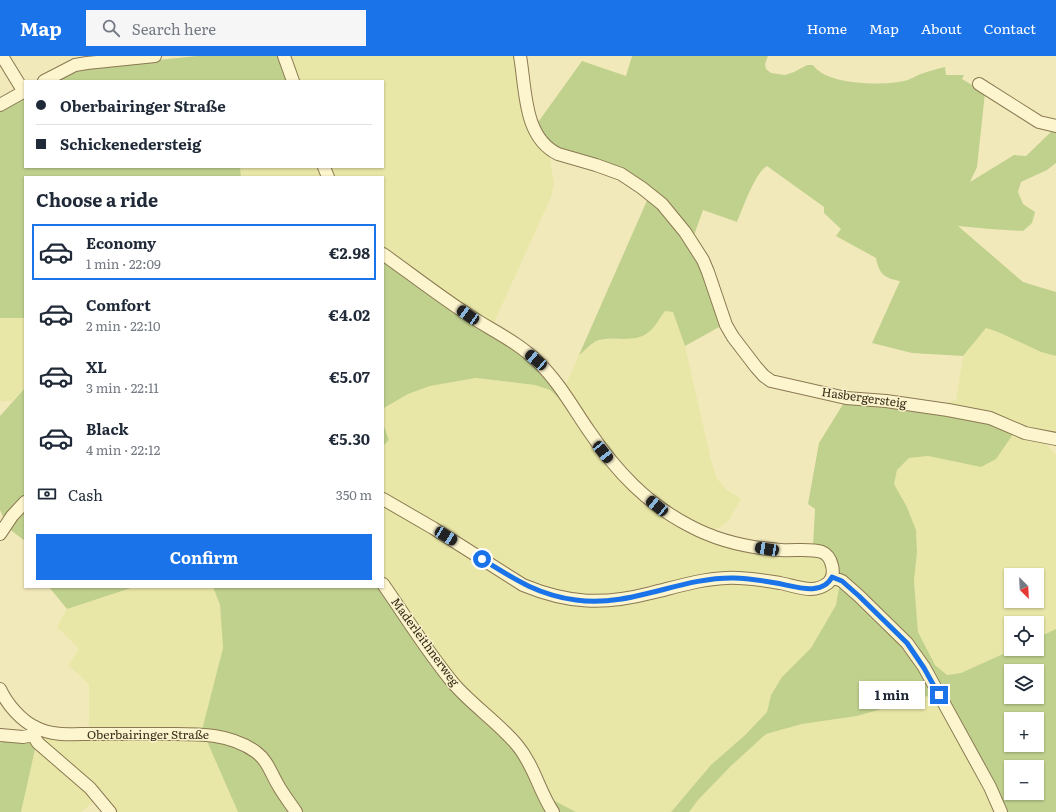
<!DOCTYPE html>
<meta charset="utf-8">
<style>
body{margin:0;font-family:Literata,serif;background:#f6f6f7;color:#1f2937;height:100vh;display:flex;flex-direction:column;font-size:15px;white-space:nowrap}
*{box-sizing:border-box;margin:0}
p{font-size:13px;color:#747a83}
.icon{flex:none;width:22px;height:22px;fill:none;stroke:currentColor;stroke-width:2;stroke-linecap:round;stroke-linejoin:round}
.map{position:relative;flex:1;overflow:hidden}
.drawer{position:absolute;left:24px;top:120px;width:360px;height:412px;display:flex;flex-direction:column;background:#fff;border-radius:0px;box-shadow:0 1px 3px #0004}
.drawer>*{flex:none}
.banner{position:absolute;left:24px;top:24px;width:360px;height:88px;border-radius:0px;box-shadow:0 1px 3px #0004;display:grid;align-content:center;height:88px;padding:0 12px;background:#fff}
.needle{width:26px;rotate:156deg}
.buttons{position:absolute;left:1004px;top:512px;display:grid;gap:8px}
.buttons a{display:grid;place-items:center;width:40px;height:40px;border-radius:0px;background:#fff;box-shadow:0 1px 3px #0004;font-size:20px}
.end{position:absolute;width:18px;height:18px;margin:-9px;border:5px solid #1a73e8;background:#fff;box-shadow:0 0 0 2px #fff}
.from{border-radius:50%}
.bubble{position:absolute;height:28px;border-radius:0px;background:#fff;box-shadow:0 1px 3px #0004;font-size:13px;font-weight:700;line-height:28px;text-align:center}
.car{position:absolute;width:12px;height:24px;margin:-12px -6px;border-radius:5px;box-shadow:0 0 3px 1px #0007;background:linear-gradient(#222 24%,#8ab4d8 0 40%,#222 0 76%,#8ab4d8 0 86%,#222 0)}
.banner b{display:flex;align-items:center;gap:14px;height:38px;font-size:15px}
.banner b+b{border-top:1px solid #e0e1e3}
.banner i{width:10px;height:10px;background:#1f2937}
ul{padding:0;list-style:none}
li{display:flex;align-items:center;gap:12px;height:56px;margin:0 8px 6px;padding:0 4px;border:2px solid transparent;border-radius:0px}
li div{flex:1}
li b{display:block;font-size:15px}
li em{font-style:normal;font-weight:700}
li.on{border-color:#1a73e8}
li>.icon{width:36px;height:36px;stroke-width:1.5}
h2{padding:0 12px;font-size:18px;line-height:48px}
.pay{display:flex;align-items:center;gap:10px;height:44px;padding:0 12px;font-size:15px}
.pay p{margin-inline-start:auto}
.action{display:flex;gap:8px;margin-top:auto;padding:8px 12px}
.action a{flex:1;height:46px;border-radius:0px;background:#1a73e8;color:#fff;font-size:16px;font-weight:700;line-height:46px;text-align:center}
header{display:flex;align-items:center;gap:24px;box-sizing:border-box;height:56px;padding:0 20px;background:#1a73e8;color:#fff}
header strong{font-size:19px}
nav{display:flex;gap:22px;margin-inline-start:auto;font-size:14px}
.search{width:280px;height:36px;background:#f6f6f7;display:flex;align-items:center;gap:10px;box-sizing:border-box;padding:0 14px;border-radius:0px;color:#747a83;font-size:15px}
.map>svg:first-child{display:block}
</style>
<header>
<strong>Map</strong>
<div class="search"><svg class="icon" aria-label="search" viewBox="0 0 24 24"><circle cx="10" cy="10" r="6"/><path d="M15 15l6 6"/></svg>Search here</div>
<nav><a>Home</a><a>Map</a><a>About</a><a>Contact</a></nav>
</header>
<div class="map">
<svg width="1056" height="756" viewBox="0 0 1056 756">
<rect width="100%" height="100%" fill="#f2e9bb"/>
<!-- farmland -->
<path fill="#e9e7a7" fill-rule="evenodd" d="M288 0H518L523 41 549 96 554 128 551 141 493 269 443 237 383 193V121H332L328 111H383V25H297Z
M240 111H320L323 121H241Z
M665 254 673 256 679 270 685 290 711 404 717 423 726 433 741 443 729 464 723 470 716 473H707L660 448 611 399 564 333 579 299 597 285 607 283H627L658 263Z
M0 262H25V332L12 345H0Z
M986 272 998 276 1041 296 1056 300V380L936 349 956 344 963 300Z
M476 322 535 329 550 334 568 351 583 373 689 474 814 499 822 503 826 511V519L820 525 808 528 755 520 632 538 586 541 532 529 383 439V390L389 384 383 368 384 352 408 338 430 330Z
M1014 377 1041 383 1056 399V573L1037 582V567H1011V593H1014L961 617 947 619 935 609 918 576 914 525 917 496 916 474 907 451 894 428 897 414 909 402 928 400 981 411 1008 386ZM1011 519H1037V545H1011Z
M383 447 563 547 678 534 733 525 816 539 827 536 837 526 839 532 836 549 811 592 782 621 771 639 767 656 677 748 671 756H576L555 745 552 748 459 629 411 563 383 522Z
M134 531H213L220 549 223 592 202 674 89 675V628L68 609 79 593 57 571 67 553Z
M935 638 998 756H689L698 744 731 710 766 678 802 668 857 660Z
M41 677 205 681 238 756H113L38 683Z
M36 689 97 743 81 756H21Z"/>
<!-- green -->
<path fill="#c0d18e" fill-rule="evenodd" d="M197 0H278L283 9 289 25H54L78 14 90 11Z
M632 0H768L765 8 766 13 771 17 785 19 794 16 807 9H813C826 29 882 30 904 25 910 24 915 20 921 18 928 15 937 13 945 11L946 19H964L962 23 985 37 977 111 970 126 1014 99 1026 100 1053 74 1056 75V107L1047 114 1021 126 1018 136 1023 148 1035 156 1032 167 1023 175 990 173 958 170 1023 226 1056 236V300L1041 296 998 276 986 272 963 300 912 297 872 287 900 225C884 222 879 218 876 202L836 180 841 173 824 157V151L767 110C755 117 743 152 737 166L703 154 693 182 658 140 558 95 536 69 582 5 626 20Z
M25 41V111H240L241 121H25V262H0V54Z
M649 140 695 196 721 270 685 290 673 256 665 255C660 261 656 270 650 275 636 288 616 280 599 284 592 286 585 295 579 299Z
M383 202 537 310 568 351 550 334 535 329 476 322 430 330 408 338 384 352 383 356Z
M25 332V485L8 472 0 454V360Z
M845 345 989 366 1014 377 996 403 981 411 928 400 909 402 897 414 894 428 907 451 916 474 917 496 914 525 918 576 935 609 947 619 961 617 1014 593H1037V582L1056 573V756H1005L935 638 857 660 802 668 766 678 731 710 698 744 689 756H671L711 709 744 680 767 656 771 639 782 621 811 592 836 549 839 532 837 526 839 517 836 502 832 496 826 492 813 490 815 453 808 448 819 387ZM1011 615H1037V641H1011ZM1011 663H1037V689H1011ZM1011 711H1037V737H1011Z
M383 368 389 384 383 390Z
M49 531H134L67 553Z
M213 531H381L425 594 522 700 548 751 555 745 576 756H238L202 674 223 592 220 549Z
M2 682C12 683 28 682 36 689L21 756H0V688Z"/>
<g fill="none" stroke-linecap="round" stroke-linejoin="round">
<defs>
<path id="minor" d="M2 0 24 36
M284 0 293 25
M520 0C526 33 523 81 558 98L596 109 621 118 642 132 662 148 685 176 703 204 708 216 726 269 733 281 756 311 764 320 771 325 846 342 886 345 948 354 990 362 1025 377 1056 383
M44 25 75 9 87 7 155 0
M979 28 1039 66 1056 70
M0 49 25 35
M324 111 328 121
M383 198C411 218 438 239 467 258 491 274 518 286 538 306 559 326 573 352 589 375 616 415 647 448 690 470 718 485 749 492 781 494 794 495 810 492 822 496 832 500 837 519 828 527 824 530 817 533 811 533 801 533 790 529 780 527 762 524 744 521 726 522 700 523 676 531 651 537 604 549 569 548 523 529L433 472 383 443
M0 478 12 460 25 446
M832 521 842 525 859 540 907 587 924 611 990 731 1001 756
M383 528C406 561 428 597 454 628 473 650 498 666 517 689 534 709 539 735 553 756
M0 633C7 648 21 665 37 672 53 680 73 678 90 678 113 678 135 678 157 678 191 678 227 675 256 696 267 704 271 717 278 729 283 738 290 747 296 756
M0 679 23 681 33 679
M33 679 38 687 90 732 110 756"/>
</defs>
<!-- minor casing -->
<use href="#minor" stroke="#8b7953" stroke-width="14"/>
<!-- minor -->
<use href="#minor" stroke="#fcf5ce" stroke-width="12"/>
</g>
<g fill="none" stroke-linecap="round" stroke-linejoin="round">
<!-- route -->
<path stroke="#1a73e8" stroke-width="5" d="M482 503C514 523 538 539 576 544 630 552 680 521 734 522 748 522 763 525 776 527 794 530 822 541 832 521L842 525 859 540 907 587 924 612 939 639"/>
</g>
<g text-anchor="middle" stroke-width="3" stroke-linejoin="round" paint-order="stroke">
<!-- street labels -->
<g font-size="12" fill="#382d1a" stroke="#f9f2cb">
<text transform="translate(864 342) rotate(8)" y="4">Hasbergersteig</text>
<text transform="translate(425 586) rotate(54)" y="4">Maderleithnerweg</text>
<text x="148" y="683">Oberbairinger Straße</text>
</g>
</g>
</svg>
<div class="buttons">
<a><svg class="needle" viewBox="-14 -14 28 28"><path d="M0-13l5 13h-10z" fill="#e53935"/><path d="M0 13l5-13h-10z" fill="#747a83"/></svg></a>
<a><svg class="icon" aria-label="locate" viewBox="0 0 24 24"><circle cx="12" cy="12" r="6"/><path d="M12 2v4M12 18v4M2 12h4M18 12h4"/></svg></a>
<a><svg class="icon" aria-label="layers" viewBox="0 0 24 24"><path d="M12 4l9 5-9 5-9-5zM3 14l9 5 9-5"/></svg></a>
<a>+</a>
<a>−</a>
</div>
<i class="end from" style="left:482px;top:503px"></i>
<i class="end" style="left:939px;top:639px"></i>
<div class="bubble" style="left:859px;top:625px;width:66px">1 min</div>
<i class="car" style="left:468px;top:259px;rotate:305deg"></i>
<i class="car" style="left:536px;top:304px;rotate:310deg"></i>
<i class="car" style="left:603px;top:396px;rotate:142deg"></i>
<i class="car" style="left:657px;top:450px;rotate:309deg"></i>
<i class="car" style="left:446px;top:480px;rotate:122deg"></i>
<i class="car" style="left:767px;top:493px;rotate:279deg"></i>
<div class="banner">
<b><i class="from"></i>Oberbairinger Straße</b>
<b><i></i>Schickenedersteig</b>
</div>
<section class="drawer">
<h2>Choose a ride</h2>
<ul>
<li class="on"><svg class="icon" aria-label="car" viewBox="0 0 24 24"><path d="M5 17H2v-5l4-1 3-4h7l3 4 3 1v5h-3M9 17h6M6 11h13"/><circle cx="7" cy="17" r="2"/><circle cx="17" cy="17" r="2"/></svg><div><b>Economy</b><p>1 min · 22:09</p></div><em>€2.98</em></li>
<li><svg class="icon" aria-label="car" viewBox="0 0 24 24"><path d="M5 17H2v-5l4-1 3-4h7l3 4 3 1v5h-3M9 17h6M6 11h13"/><circle cx="7" cy="17" r="2"/><circle cx="17" cy="17" r="2"/></svg><div><b>Comfort</b><p>2 min · 22:10</p></div><em>€4.02</em></li>
<li><svg class="icon" aria-label="car" viewBox="0 0 24 24"><path d="M5 17H2v-5l4-1 3-4h7l3 4 3 1v5h-3M9 17h6M6 11h13"/><circle cx="7" cy="17" r="2"/><circle cx="17" cy="17" r="2"/></svg><div><b>XL</b><p>3 min · 22:11</p></div><em>€5.07</em></li>
<li><svg class="icon" aria-label="car" viewBox="0 0 24 24"><path d="M5 17H2v-5l4-1 3-4h7l3 4 3 1v5h-3M9 17h6M6 11h13"/><circle cx="7" cy="17" r="2"/><circle cx="17" cy="17" r="2"/></svg><div><b>Black</b><p>4 min · 22:12</p></div><em>€5.30</em></li>
</ul>
<div class="pay"><svg class="icon" aria-label="cash" viewBox="0 0 24 24"><path d="M3 7h18v10H3z"/><circle cx="12" cy="12" r="2"/></svg>Cash<p>350 m</p></div>
<div class="action"><a>Confirm</a></div>
</section>
</div>
